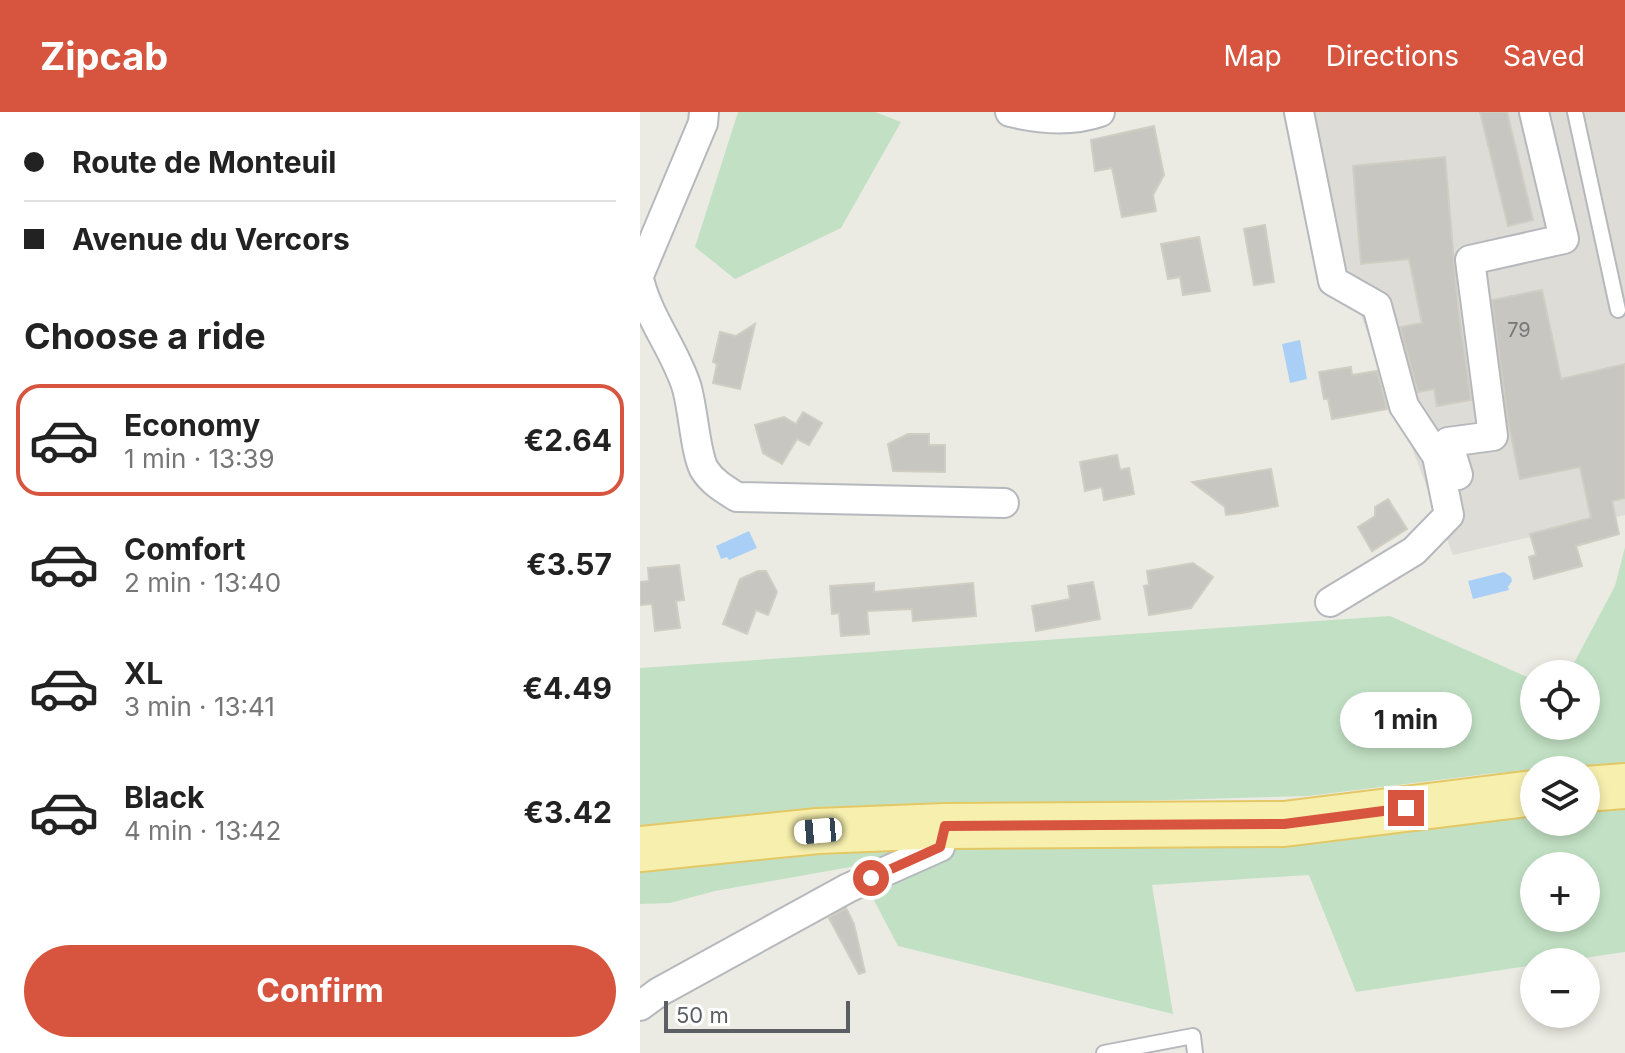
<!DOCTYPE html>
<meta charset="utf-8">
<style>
body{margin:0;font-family:Inter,sans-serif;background:#f2f2f2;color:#222;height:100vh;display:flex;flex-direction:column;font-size:30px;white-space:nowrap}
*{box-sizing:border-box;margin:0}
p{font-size:26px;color:#767676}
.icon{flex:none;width:44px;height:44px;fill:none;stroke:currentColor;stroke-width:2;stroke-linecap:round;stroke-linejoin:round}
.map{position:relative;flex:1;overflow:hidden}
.details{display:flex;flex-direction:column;background:#fff;width:640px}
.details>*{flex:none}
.hud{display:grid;align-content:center;height:176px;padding:0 24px;background:#fff}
.buttons{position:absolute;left:880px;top:548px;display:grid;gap:16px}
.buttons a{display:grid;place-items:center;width:80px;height:80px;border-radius:50%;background:#fff;box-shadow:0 4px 12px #0003;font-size:40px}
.scale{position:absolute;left:24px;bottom:20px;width:186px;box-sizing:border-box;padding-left:8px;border:4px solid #5b5e62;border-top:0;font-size:22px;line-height:28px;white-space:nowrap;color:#5b5e62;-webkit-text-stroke:6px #fff;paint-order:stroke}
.end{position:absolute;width:36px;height:36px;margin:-18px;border:10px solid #d7543e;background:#fff;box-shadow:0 0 0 4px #fff}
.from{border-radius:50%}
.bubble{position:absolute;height:56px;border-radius:28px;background:#fff;box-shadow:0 4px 12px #0003;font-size:26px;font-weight:700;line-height:56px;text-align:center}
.car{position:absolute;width:24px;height:48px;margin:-24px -12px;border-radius:10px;box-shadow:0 0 6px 2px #0007;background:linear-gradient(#fff 24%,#345 0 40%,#fff 0 76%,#345 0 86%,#fff 0)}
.hud b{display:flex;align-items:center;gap:28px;height:76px;font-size:30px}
.hud b+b{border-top:2px solid #e0e0e0}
.hud i{width:20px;height:20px;background:#222}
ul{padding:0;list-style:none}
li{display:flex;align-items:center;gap:24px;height:112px;margin:0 16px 12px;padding:0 8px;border:4px solid transparent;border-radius:24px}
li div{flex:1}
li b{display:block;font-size:30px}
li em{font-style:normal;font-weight:700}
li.active{border-color:#d7543e}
li>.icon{width:72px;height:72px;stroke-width:1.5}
h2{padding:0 24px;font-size:36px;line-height:96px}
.button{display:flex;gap:16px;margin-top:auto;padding:16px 24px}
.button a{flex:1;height:92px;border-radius:48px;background:#d7543e;color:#fff;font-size:32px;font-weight:700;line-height:92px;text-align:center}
header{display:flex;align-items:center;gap:48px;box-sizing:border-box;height:112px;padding:0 40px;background:#d7543e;color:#fff}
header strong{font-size:38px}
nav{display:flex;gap:44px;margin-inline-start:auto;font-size:28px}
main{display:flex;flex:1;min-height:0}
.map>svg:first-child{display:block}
</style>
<header>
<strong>Zipcab</strong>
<nav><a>Map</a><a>Directions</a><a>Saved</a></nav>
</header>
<main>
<section class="details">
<div class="hud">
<b><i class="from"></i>Route de Monteuil</b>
<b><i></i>Avenue du Vercors</b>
</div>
<h2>Choose a ride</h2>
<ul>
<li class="active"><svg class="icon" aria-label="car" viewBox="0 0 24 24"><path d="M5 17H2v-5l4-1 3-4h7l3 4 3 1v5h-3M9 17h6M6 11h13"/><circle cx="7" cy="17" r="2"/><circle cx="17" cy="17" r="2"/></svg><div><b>Economy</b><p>1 min · 13:39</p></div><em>€2.64</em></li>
<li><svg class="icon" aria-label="car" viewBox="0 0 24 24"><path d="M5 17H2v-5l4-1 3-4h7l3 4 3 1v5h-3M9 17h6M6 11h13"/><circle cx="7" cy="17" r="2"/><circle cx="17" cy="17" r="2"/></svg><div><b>Comfort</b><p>2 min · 13:40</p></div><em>€3.57</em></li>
<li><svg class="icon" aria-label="car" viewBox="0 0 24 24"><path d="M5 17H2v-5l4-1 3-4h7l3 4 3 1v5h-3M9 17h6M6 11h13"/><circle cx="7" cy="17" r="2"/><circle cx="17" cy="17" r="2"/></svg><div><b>XL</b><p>3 min · 13:41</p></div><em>€4.49</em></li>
<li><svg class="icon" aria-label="car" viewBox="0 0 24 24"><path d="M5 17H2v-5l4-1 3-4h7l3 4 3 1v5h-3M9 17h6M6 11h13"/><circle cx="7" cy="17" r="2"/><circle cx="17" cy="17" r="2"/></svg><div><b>Black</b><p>4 min · 13:42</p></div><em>€3.42</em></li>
</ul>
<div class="button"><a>Confirm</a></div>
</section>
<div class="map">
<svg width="985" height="941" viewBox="0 0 985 941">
<rect width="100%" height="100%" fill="#ecebe3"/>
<!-- industrial -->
<path fill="#dedcd7" d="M668 0H985V403L813 443 705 162Z"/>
<!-- green -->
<path fill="#c2e1c4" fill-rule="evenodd" d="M98 0H235L261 10 201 116 95 167 55 135Z
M985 435V651L847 662 668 684 288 695 0 721V556L750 504 894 568V614H946V562H928L975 474Z
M985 691V840L916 850H894V853L716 880 669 763 512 773 533 902 258 834 216 754 75 779 30 791 0 792V757L226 735 894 701V710H946V695ZM894 754H946V806H894Z"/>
<!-- water -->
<path fill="#a9cff6" d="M660 228 667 267 650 271 642 232Z
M109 419 117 436 89 448 87 445 81 447 76 434Z
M864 460 871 465 872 469 868 475 869 478 833 487 828 469Z"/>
<!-- building -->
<path fill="#c8c6c0" stroke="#d0cdc2" stroke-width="2" d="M840 0H867L893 108 868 114Z
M514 14 524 63 513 83 516 99 482 105 472 56 455 59 451 28Z
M805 45 818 195 831 288 797 294 794 277 778 280 760 215 782 211 769 147 721 152 713 54Z
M625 113 634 170 614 173 604 117Z
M559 125 570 179 543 183 540 165 528 167 521 132Z
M902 178 921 267 985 252V386L972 389 979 422 936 434 942 454 894 467 889 445 896 443 890 422 951 406 940 355 880 367 868 309 852 188Z
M115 212 100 277 73 271 77 252 73 250 80 220 96 224Z
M711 255 712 263 737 259 747 297 692 307 688 287H684L679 260Z
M163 300 182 311 169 333 157 327 142 352 123 341 115 313 144 305 156 312Z
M268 322H289V333H305V360L253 359 248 332Z
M477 343 480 358 489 356 494 382 464 388 462 375 445 379 440 350Z
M631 357 638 394 602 401 586 403 585 395 552 370Z
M748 387 767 417 732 439 718 415 735 404V395Z
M553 451 573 465 551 496 509 503 504 474 509 473 507 459Z
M39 453 44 488 36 489 40 516 15 519 12 492 0 493V470L9 469 8 456Z
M118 459H126L137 480 128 503 116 498 107 522 83 512 100 467Z
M453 470 460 507 396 519 392 494 430 487 428 474Z
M234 471V480L333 471 336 504 273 509 272 497 227 499 229 522 201 524 199 501 192 502 190 474Z
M206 796 214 812 225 860 219 862 189 806Z"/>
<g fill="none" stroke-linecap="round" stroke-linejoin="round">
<defs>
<path id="lane" d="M935 0 978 198
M464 941 553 924 555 941"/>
<path id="street" d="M370 0C399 7 431 10 460 0
M659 0 693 169 737 194 764 294 797 344 809 403 774 439 690 490
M0 161 63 11 64 0
M0 171C10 208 34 237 46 273 53 294 55 340 64 357 72 370 84 377 97 385L364 391
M818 363 808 330 853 324 830 148 924 127 894 0
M0 894 19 880 208 776 300 735 305 714"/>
<path id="primary" d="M946 677 985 674
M0 737 178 719 305 714 644 712 894 681"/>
</defs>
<!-- lane casing -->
<use href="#lane" stroke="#b5b8bc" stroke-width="18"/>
<!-- street casing -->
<use href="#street" stroke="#b5b8bc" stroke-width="32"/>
<!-- primary casing -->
<use href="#primary" stroke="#e3c865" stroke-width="48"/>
<!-- lane -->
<use href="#lane" stroke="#fff" stroke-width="14"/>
<!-- street -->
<use href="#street" stroke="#fff" stroke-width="28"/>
<!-- primary -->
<use href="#primary" stroke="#f6efad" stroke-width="44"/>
</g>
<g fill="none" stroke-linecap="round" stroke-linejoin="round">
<!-- route -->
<path stroke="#d7543e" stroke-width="10" d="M231 766 300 735 305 714 644 712 766 696"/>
</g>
<g text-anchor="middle" stroke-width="8" stroke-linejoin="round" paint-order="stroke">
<!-- number labels -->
<g font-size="20" fill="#76787a">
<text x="879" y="225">79</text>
</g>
</g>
</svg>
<div class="buttons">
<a><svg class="icon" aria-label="locate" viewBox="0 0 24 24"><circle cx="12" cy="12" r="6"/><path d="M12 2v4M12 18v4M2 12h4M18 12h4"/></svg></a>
<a><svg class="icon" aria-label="layers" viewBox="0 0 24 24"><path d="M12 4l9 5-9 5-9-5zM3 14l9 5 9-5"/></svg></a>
<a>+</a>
<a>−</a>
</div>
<div class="scale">50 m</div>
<i class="end from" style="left:231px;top:766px"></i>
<i class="end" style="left:766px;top:696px"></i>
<div class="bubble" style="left:700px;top:580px;width:132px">1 min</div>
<i class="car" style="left:178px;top:719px;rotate:265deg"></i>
</div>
</main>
